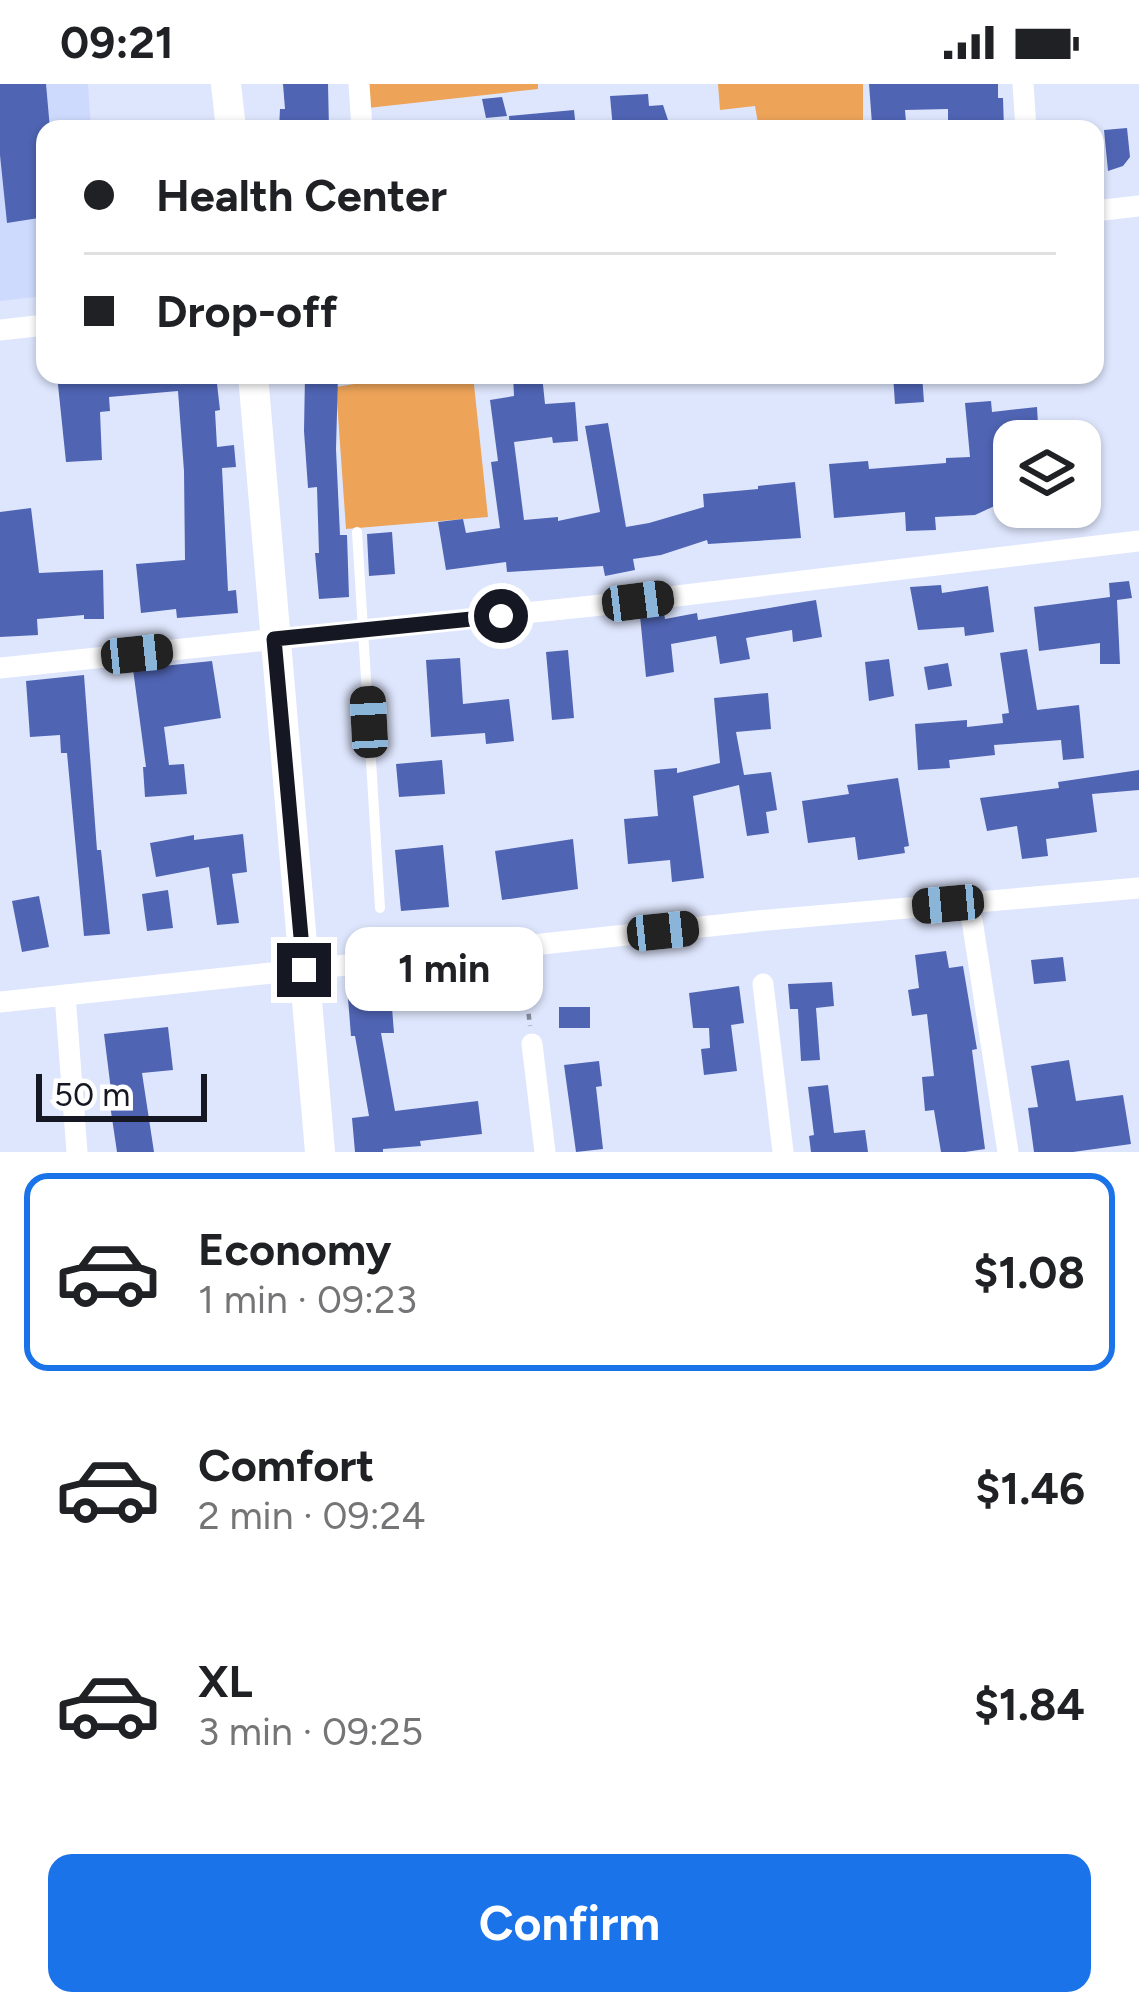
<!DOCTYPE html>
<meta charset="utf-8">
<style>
body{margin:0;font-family:Figtree,sans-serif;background:#f2f2f2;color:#202124;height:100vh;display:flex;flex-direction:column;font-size:45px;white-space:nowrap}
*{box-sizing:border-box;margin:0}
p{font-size:39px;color:#757577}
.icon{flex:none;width:66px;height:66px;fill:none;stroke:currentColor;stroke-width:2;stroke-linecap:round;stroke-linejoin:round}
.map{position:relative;height:1068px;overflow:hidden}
.side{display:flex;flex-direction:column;background:#fff;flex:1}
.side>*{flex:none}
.banner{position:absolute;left:36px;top:36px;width:1068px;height:264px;border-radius:24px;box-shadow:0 3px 9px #0004;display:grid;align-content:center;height:264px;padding:0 48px;background:#fff}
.controls{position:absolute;left:993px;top:336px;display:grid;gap:24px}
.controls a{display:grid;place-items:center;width:108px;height:108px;border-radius:24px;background:#fff;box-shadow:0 3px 9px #0004;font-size:60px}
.scale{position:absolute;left:36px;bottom:30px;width:171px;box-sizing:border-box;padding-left:12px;border:6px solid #151822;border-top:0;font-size:33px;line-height:42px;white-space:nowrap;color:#151822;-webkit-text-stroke:9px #fff;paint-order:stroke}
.end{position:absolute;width:54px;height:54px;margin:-27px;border:15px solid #151822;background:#fff;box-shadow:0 0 0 6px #fff}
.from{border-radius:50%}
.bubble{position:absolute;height:84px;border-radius:24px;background:#fff;box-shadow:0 3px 9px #0004;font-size:39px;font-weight:700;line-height:84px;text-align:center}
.car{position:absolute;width:36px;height:72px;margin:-36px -18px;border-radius:15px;box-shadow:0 0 9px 3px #0007;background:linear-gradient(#222 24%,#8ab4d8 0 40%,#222 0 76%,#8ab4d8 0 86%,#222 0)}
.banner b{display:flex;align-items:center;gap:42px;height:114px;font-size:45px}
.banner b+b{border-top:3px solid #e0e0e0}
.banner i{width:30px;height:30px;background:#202124}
ul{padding:21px 0 0;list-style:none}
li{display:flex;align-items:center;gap:36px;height:198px;margin:0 24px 18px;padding:0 24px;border:6px solid transparent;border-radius:24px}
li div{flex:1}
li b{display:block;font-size:45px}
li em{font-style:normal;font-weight:700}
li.on{border-color:#1a73e8}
li>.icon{width:108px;height:108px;stroke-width:1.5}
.cta{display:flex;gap:24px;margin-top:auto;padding:24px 48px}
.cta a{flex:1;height:138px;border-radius:24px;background:#1a73e8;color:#fff;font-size:48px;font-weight:700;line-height:138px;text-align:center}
.status{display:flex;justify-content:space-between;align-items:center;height:84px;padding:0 60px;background:#fff;direction:ltr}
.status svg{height:33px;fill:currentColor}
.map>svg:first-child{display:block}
</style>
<div class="status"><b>09:21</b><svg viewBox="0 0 49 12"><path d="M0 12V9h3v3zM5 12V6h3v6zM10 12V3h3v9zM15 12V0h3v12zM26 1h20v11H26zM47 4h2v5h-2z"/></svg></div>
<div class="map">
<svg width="1139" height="1068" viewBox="0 0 1139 1068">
<rect width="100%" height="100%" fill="#dee6fd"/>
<!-- built -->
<path fill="#cedafd" d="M0 0H88L91 45H45V212L0 217Z"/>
<!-- green -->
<path fill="#eda459" d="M366 0H538V5L368 24Z
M718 0H863V45H759L755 22 720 26Z
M409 291H473L488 433 346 445 336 303Z"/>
<!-- building -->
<path fill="#4f64b3" d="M0 0H46L50 45H45V133L7 139 0 71Z
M283 0H328L329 45H279L280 25H285Z
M869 0H998V14H1003L1004 45H948V25L905 26 906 38 872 40Z
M648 10 649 22 663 21 671 45H613L610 12Z
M502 13 507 32 486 34 482 15Z
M574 26 576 45H510L509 32Z
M1127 44 1130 73 1123 82 1108 87 1104 46Z
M57 291H216L220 326 215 327 217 363 234 361 236 383 222 384 228 507 236 506 238 529 177 534 176 525 141 529 136 480 185 476 184 387 178 307 109 313 110 327 100 328 102 376 66 378Z
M305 291H338L336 365 340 451H347L349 513 319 515 315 469H319L317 403 308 404 304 347Z
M513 291H542L545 320 575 318 578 357 553 359 552 353 514 358 524 436 558 433V437L600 428 585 342 608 339 626 443 649 439 704 423 703 410 758 405V402L795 398 801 454 708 460 707 456 661 471 633 475 635 486 605 492 603 482 507 488 506 478 446 486 438 438 463 435 466 449 500 444 491 378 498 377 490 316 514 312Z
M893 291H922L924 318 895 320Z
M991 317 992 328 1037 323 1039 357H1014V413L975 431 935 433 936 446 906 447 905 428 834 434 829 380 868 377 869 385 946 379V374L970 373 965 319Z
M31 424 39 489 103 486 104 535H84V531L37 535 38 551 0 553V428Z
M392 448 395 490 369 492 367 450Z
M1129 497 1132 514 1117 516 1120 580H1100V559L1039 567 1034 523 1110 513 1109 499Z
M941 501 942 509 988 502 994 548 965 552 964 543 918 546 910 503Z
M816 516 822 553 793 558 792 546 746 554 750 575 720 580 716 552 671 560 674 588 646 593 640 532 664 529 665 535 697 529 698 536Z
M1027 565 1037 626 1079 621 1084 674 1063 676 1061 656 1048 657 994 661 995 671 949 676 950 684 918 686 915 640 967 636V643L1003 639 1002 630 1009 629 1000 569Z
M568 566 574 634 552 636 546 568Z
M460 574 463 620 509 615 514 657 486 660 485 649 431 653 426 576Z
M889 575 894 612 869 617 865 578Z
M212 577 221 634 164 643 169 681 184 680 187 710 145 713 143 683H146L133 585Z
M948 579 952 602 928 606 924 583Z
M84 591 97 766H101L110 850 84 852 67 669H61L60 651 30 653 26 597Z
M768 609 771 645 736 648 744 691 771 688 777 726 766 728 769 749 747 752 739 701 693 712 704 794 672 798 670 776 628 780 624 735 658 732 654 686 677 684V689L720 679 714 614Z
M442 676 445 710 399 713 396 680Z
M1139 686V706L1092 710 1097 748 1046 755 1048 772 1022 775 1017 742 987 747 980 714 1059 704 1058 698Z
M898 694 909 762 904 763 905 769 858 776 855 753 808 759 802 717 849 710 847 701Z
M243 750 247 788 232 790 239 839 217 841 209 783 156 793 150 759 194 751V756Z
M573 755 578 805 502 816 495 767Z
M443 761 449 823 401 827 395 766Z
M168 806 173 844 147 847 142 810Z
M39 812 49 863 22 868 12 817Z
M946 867 949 884 963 882 977 965 972 966 985 1065 965 1068H941L934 1026 925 1027 922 993 934 992 927 930 912 932 908 906 919 904 915 871Z
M1063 873 1066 897 1034 900 1031 876Z
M832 898 834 922 816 924 820 976 801 977 798 925H790L788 900Z
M739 902 744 939 731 941 737 987 704 991 701 965 710 964 709 944H693L689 909Z
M391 911 394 949H381L395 1027 478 1017 482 1050 420 1057 421 1062 383 1065V1068H355L352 1034 369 1032 355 952H351L348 914Z
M559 923H590V944H559Z
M168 943 173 986 142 989 154 1068H117L109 1014H112L104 950Z
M1069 976 1076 1017 1123 1011 1131 1060 1073 1068H1034L1028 1024 1038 1023 1031 982Z
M599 977 602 1002 596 1003 603 1065 576 1068 564 981Z
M828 1001 834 1049 865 1046 868 1068H811L809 1052 814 1051 808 1003Z"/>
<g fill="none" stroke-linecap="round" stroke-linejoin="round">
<!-- path -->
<path stroke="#858b9c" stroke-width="4.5" stroke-dasharray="6 6" stroke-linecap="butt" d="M523 882 530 942"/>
<!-- lane -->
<path stroke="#fff" stroke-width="10" d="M357 448 380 824"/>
<!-- street -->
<path stroke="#fff" stroke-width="21" d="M359 0 362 45
M1023 0 1026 45
M1095 127 1139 122
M0 246 45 241
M0 584 592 522 1139 457
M972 836 1008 1068
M763 900 783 1068
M65 911 77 1068
M0 918 757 837 1139 804
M532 960 545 1068"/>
<!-- secondary -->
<path stroke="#fff" stroke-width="30" d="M226 0 231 45
M253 291 320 1068"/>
</g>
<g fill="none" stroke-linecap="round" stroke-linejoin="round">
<!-- route -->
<path stroke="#151822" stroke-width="15" d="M304 886 274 555 501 532"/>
</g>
</svg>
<div class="controls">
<a><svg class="icon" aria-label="layers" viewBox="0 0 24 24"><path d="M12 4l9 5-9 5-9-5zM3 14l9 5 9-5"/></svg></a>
</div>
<div class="scale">50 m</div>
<i class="end from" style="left:501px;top:532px"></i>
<i class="end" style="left:304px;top:886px"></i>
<div class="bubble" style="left:345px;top:843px;width:198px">1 min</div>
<i class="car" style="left:638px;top:517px;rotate:83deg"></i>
<i class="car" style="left:137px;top:570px;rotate:84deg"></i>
<i class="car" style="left:369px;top:638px;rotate:357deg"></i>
<i class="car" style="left:948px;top:820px;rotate:265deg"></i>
<i class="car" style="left:663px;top:847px;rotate:84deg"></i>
<div class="banner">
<b><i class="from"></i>Health Center</b>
<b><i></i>Drop-off</b>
</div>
</div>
<section class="side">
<ul>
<li class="on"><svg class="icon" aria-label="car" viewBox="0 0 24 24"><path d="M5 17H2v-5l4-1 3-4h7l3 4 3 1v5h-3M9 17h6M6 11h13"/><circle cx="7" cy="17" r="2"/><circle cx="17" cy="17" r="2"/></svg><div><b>Economy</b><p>1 min · 09:23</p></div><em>$1.08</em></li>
<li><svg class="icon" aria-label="car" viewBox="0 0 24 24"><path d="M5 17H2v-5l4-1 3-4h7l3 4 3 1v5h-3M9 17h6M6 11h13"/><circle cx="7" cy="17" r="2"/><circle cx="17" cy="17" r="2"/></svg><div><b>Comfort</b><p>2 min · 09:24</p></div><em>$1.46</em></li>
<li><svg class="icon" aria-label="car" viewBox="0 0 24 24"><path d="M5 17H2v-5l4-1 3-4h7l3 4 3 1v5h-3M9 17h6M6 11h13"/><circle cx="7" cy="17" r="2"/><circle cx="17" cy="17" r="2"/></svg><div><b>XL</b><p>3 min · 09:25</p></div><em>$1.84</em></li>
</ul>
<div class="cta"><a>Confirm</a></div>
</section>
